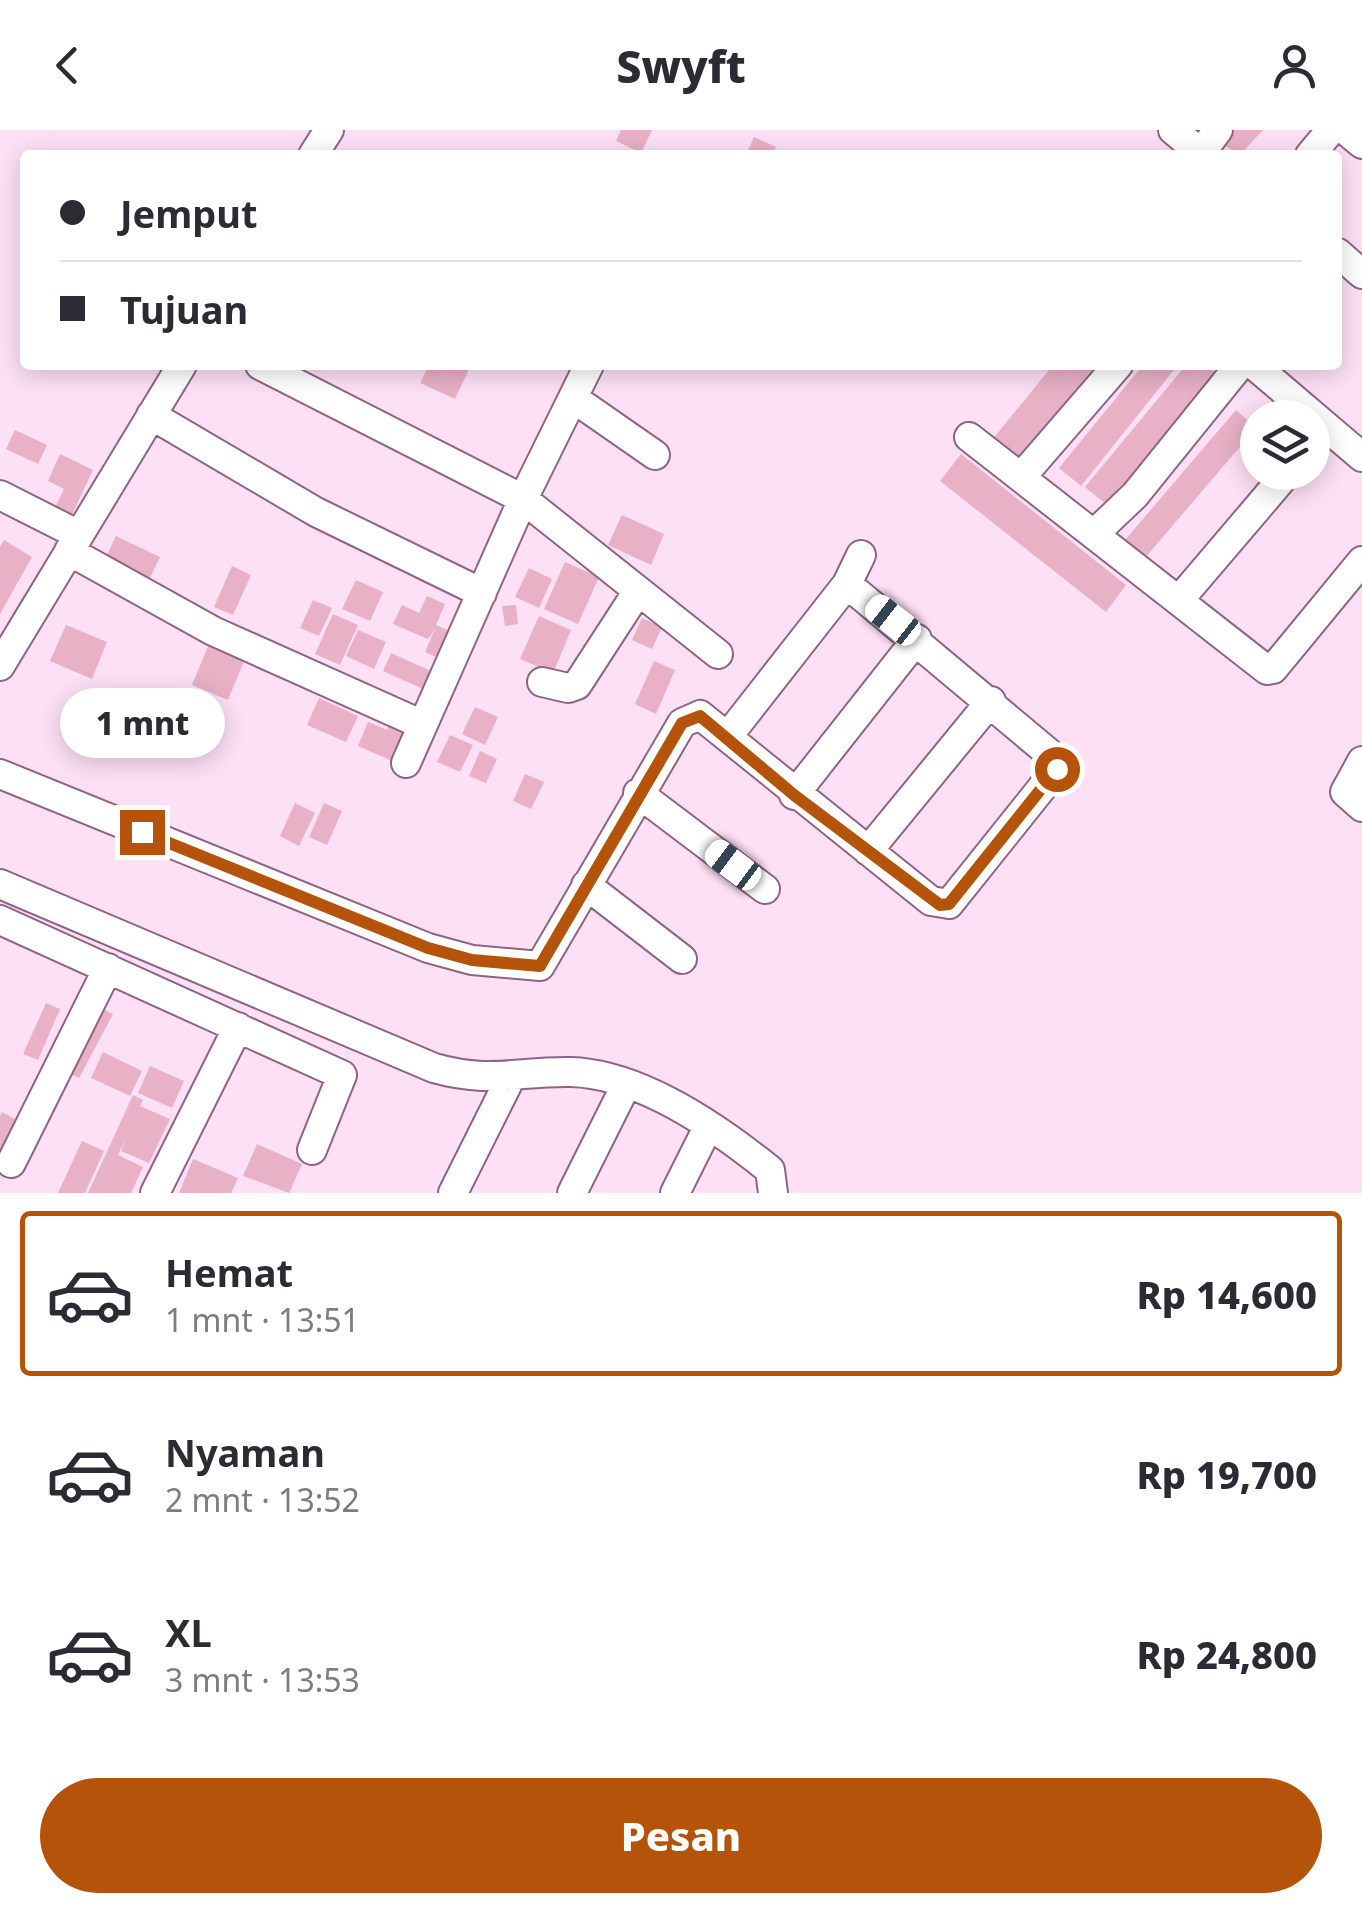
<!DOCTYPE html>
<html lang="id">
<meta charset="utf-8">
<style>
body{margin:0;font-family:"Noto Sans",sans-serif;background:#f2f2f3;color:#2b2b33;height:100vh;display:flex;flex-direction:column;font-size:38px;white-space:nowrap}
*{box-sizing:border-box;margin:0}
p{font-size:32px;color:#7c7c81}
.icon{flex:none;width:55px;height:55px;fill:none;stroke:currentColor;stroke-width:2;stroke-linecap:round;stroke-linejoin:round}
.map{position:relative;height:1063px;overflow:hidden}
.side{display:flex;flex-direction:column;background:#fff;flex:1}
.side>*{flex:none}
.hud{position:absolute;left:20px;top:20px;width:1322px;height:220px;border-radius:10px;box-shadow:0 5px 25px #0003;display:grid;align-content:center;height:220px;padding:0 40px;background:#fff}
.controls{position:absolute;left:1240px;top:270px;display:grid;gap:20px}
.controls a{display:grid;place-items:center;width:90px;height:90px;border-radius:50%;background:#fff;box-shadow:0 5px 25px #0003;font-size:50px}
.end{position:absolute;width:45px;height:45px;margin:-22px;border:12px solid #b45309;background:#fff;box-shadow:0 0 0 5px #fff}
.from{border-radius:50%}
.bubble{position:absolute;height:70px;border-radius:35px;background:#fff;box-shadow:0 5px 25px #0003;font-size:32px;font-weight:800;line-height:70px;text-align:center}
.car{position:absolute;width:30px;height:60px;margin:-30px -15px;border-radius:12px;box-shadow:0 0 8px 2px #0007;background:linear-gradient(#fff 24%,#345 0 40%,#fff 0 76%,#345 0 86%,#fff 0)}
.hud b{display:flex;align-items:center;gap:35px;height:95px;font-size:38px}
.hud b+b{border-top:2px solid #e1e1e2}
.hud i{width:25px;height:25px;background:#2b2b33}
ul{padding:18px 0 0;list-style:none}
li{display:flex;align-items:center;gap:30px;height:165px;margin:0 20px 15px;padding:0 20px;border:5px solid transparent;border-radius:10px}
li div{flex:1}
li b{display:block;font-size:38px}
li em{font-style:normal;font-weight:800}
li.active{border-color:#b45309}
li>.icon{width:90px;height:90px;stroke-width:1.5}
.action{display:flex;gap:20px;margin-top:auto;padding:20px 40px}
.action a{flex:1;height:115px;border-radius:60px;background:#b45309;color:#fff;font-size:40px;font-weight:800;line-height:115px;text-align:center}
header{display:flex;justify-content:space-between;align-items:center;height:130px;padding:0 40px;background:#fff;font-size:45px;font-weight:800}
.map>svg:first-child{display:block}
</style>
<header><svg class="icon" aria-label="back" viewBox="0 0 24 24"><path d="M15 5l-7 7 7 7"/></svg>Swyft<svg class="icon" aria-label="person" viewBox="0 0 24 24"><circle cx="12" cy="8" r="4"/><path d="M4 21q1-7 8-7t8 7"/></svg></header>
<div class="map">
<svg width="1362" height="1063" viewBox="0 0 1362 1063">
<rect width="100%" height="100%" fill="#fde0f6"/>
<!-- building -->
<path fill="#e8b1c6" d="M621 0H652L641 23 616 11Z
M1235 0H1263L1240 25 1222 14Z
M754 7 776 17 773 25H746Z
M429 235H471L455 269 420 253Z
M1053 235H1098L1019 333 992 310Z
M1143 235H1178L1081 356 1059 338Z
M1186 235H1206L1216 243 1107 375 1085 357Z
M1236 280 1256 298 1145 428 1125 410Z
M15 300 47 315 38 334 6 319Z
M60 324 93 340 69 391 52 384 64 359 48 351Z
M961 324 1126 455 1106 482 940 351Z
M622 385 664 404 651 435 608 415Z
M116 406 160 427 148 452 104 431Z
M4 410 32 427 0 484V417Z
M565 432 599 447 578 494 544 479Z
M232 436 251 445 233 485 214 477Z
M529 438 552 449 539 478 515 467Z
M356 450 383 462 370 491 342 479Z
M427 466 445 474 436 495 461 506 449 533 425 522 435 499 428 509 393 494 402 475 419 483Z
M313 470 332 478 319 506 300 498Z
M516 475 518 494 505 496 502 476Z
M333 484 358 495 340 535 315 524Z
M539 486 571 500 553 543 520 529Z
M642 488 662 497 652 519 632 510Z
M66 495 107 512 92 549 50 531Z
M358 500 386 512 374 539 346 526Z
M213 504 249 519 228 570 192 555Z
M391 523 433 542 425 560 383 541Z
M654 531 675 540 656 584 635 574Z
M319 568 358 586 346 612 307 595Z
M475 577 498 587 485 615 462 604Z
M394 585 418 596 399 634 358 616 368 592 387 600Z
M450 605 473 615 460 642 437 632Z
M480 621 497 629 486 653 469 646Z
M525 644 544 652 531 679 513 671Z
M295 673 315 683 299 716 280 706Z
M324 673 342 681 327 715 309 707Z
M46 873 60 879 38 930 23 924Z
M96 875 113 884 79 948 62 940Z
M103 922 142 941 130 966 91 948Z
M150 936 184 951 172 978 138 963Z
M133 965 143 970 140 976 170 989 149 1033 121 1021 127 1006 118 1025 143 1037 131 1063H88Z
M2 982 15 989 0 1022V986Z
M82 1011 104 1021 85 1063H58Z
M257 1014 302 1034 289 1063 243 1046Z
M193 1029 238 1048 231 1063H179Z"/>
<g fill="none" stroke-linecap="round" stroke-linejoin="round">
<defs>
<path id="street" d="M1173 0 1203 25
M1345 0 1362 14
M1201 23 1218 0
M313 25 329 0
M1310 25 1331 0
M1338 123 1362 144
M260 235 523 369 718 524
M1254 235 1362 327
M573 268 655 325
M151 285 316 382 482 463
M969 307 1267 540 1273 539 1362 431
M1022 346 1118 235
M0 365 79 405
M1094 404 1135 365 1240 235
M69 421 213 501 423 595
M1179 470 1288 342
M0 536 182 235
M542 552 568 558 577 555 638 461
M728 606 847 454 861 425
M1362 631 1345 662 1362 677
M406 633 523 369 589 235
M0 644 428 818 472 830 540 836 682 593 700 585 931 771 949 774 1057 639 1056 629 847 454
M638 663 765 759
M794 665 917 509
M868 721 991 571
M0 754 434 938C491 954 517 941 571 942 640 944 718 998 770 1040L773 1063
M586 755 682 829
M0 790 342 945 312 1020
M11 1033 108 838
M155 1063 238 897
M453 1063 510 949
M572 1063 626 955
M675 1063 708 997"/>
</defs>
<!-- street casing -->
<use href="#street" stroke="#8e6485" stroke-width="32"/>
<!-- street -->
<use href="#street" stroke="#fff" stroke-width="28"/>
</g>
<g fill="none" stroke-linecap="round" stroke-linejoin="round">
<!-- route -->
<path stroke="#b45309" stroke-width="12" d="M142 702 428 818 472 830 540 836 682 593 700 586 794 665 940 775 949 774 1057 639"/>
</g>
</svg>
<div class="controls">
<a><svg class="icon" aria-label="layers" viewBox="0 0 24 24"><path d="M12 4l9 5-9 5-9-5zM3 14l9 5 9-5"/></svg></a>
</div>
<i class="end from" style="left:1057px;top:639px"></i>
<i class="end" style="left:142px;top:702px"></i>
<div class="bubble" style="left:60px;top:558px;width:165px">1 mnt</div>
<i class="car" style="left:893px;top:490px;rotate:308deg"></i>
<i class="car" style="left:733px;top:735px;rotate:307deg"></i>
<div class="hud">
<b><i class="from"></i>Jemput</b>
<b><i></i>Tujuan</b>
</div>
</div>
<section class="side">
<ul>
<li class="active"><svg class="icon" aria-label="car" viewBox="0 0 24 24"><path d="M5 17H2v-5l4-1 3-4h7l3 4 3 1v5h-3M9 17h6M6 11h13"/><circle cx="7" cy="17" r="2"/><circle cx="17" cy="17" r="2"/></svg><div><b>Hemat</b><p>1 mnt · 13:51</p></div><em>Rp 14,600</em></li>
<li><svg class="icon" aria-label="car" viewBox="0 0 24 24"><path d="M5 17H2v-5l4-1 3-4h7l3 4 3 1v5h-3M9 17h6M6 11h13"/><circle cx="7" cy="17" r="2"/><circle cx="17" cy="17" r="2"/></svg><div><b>Nyaman</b><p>2 mnt · 13:52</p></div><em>Rp 19,700</em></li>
<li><svg class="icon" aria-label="car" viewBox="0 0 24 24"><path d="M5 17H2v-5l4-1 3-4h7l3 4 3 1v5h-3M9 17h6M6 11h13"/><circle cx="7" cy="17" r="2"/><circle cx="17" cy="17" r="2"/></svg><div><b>XL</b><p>3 mnt · 13:53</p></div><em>Rp 24,800</em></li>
</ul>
<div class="action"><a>Pesan</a></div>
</section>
